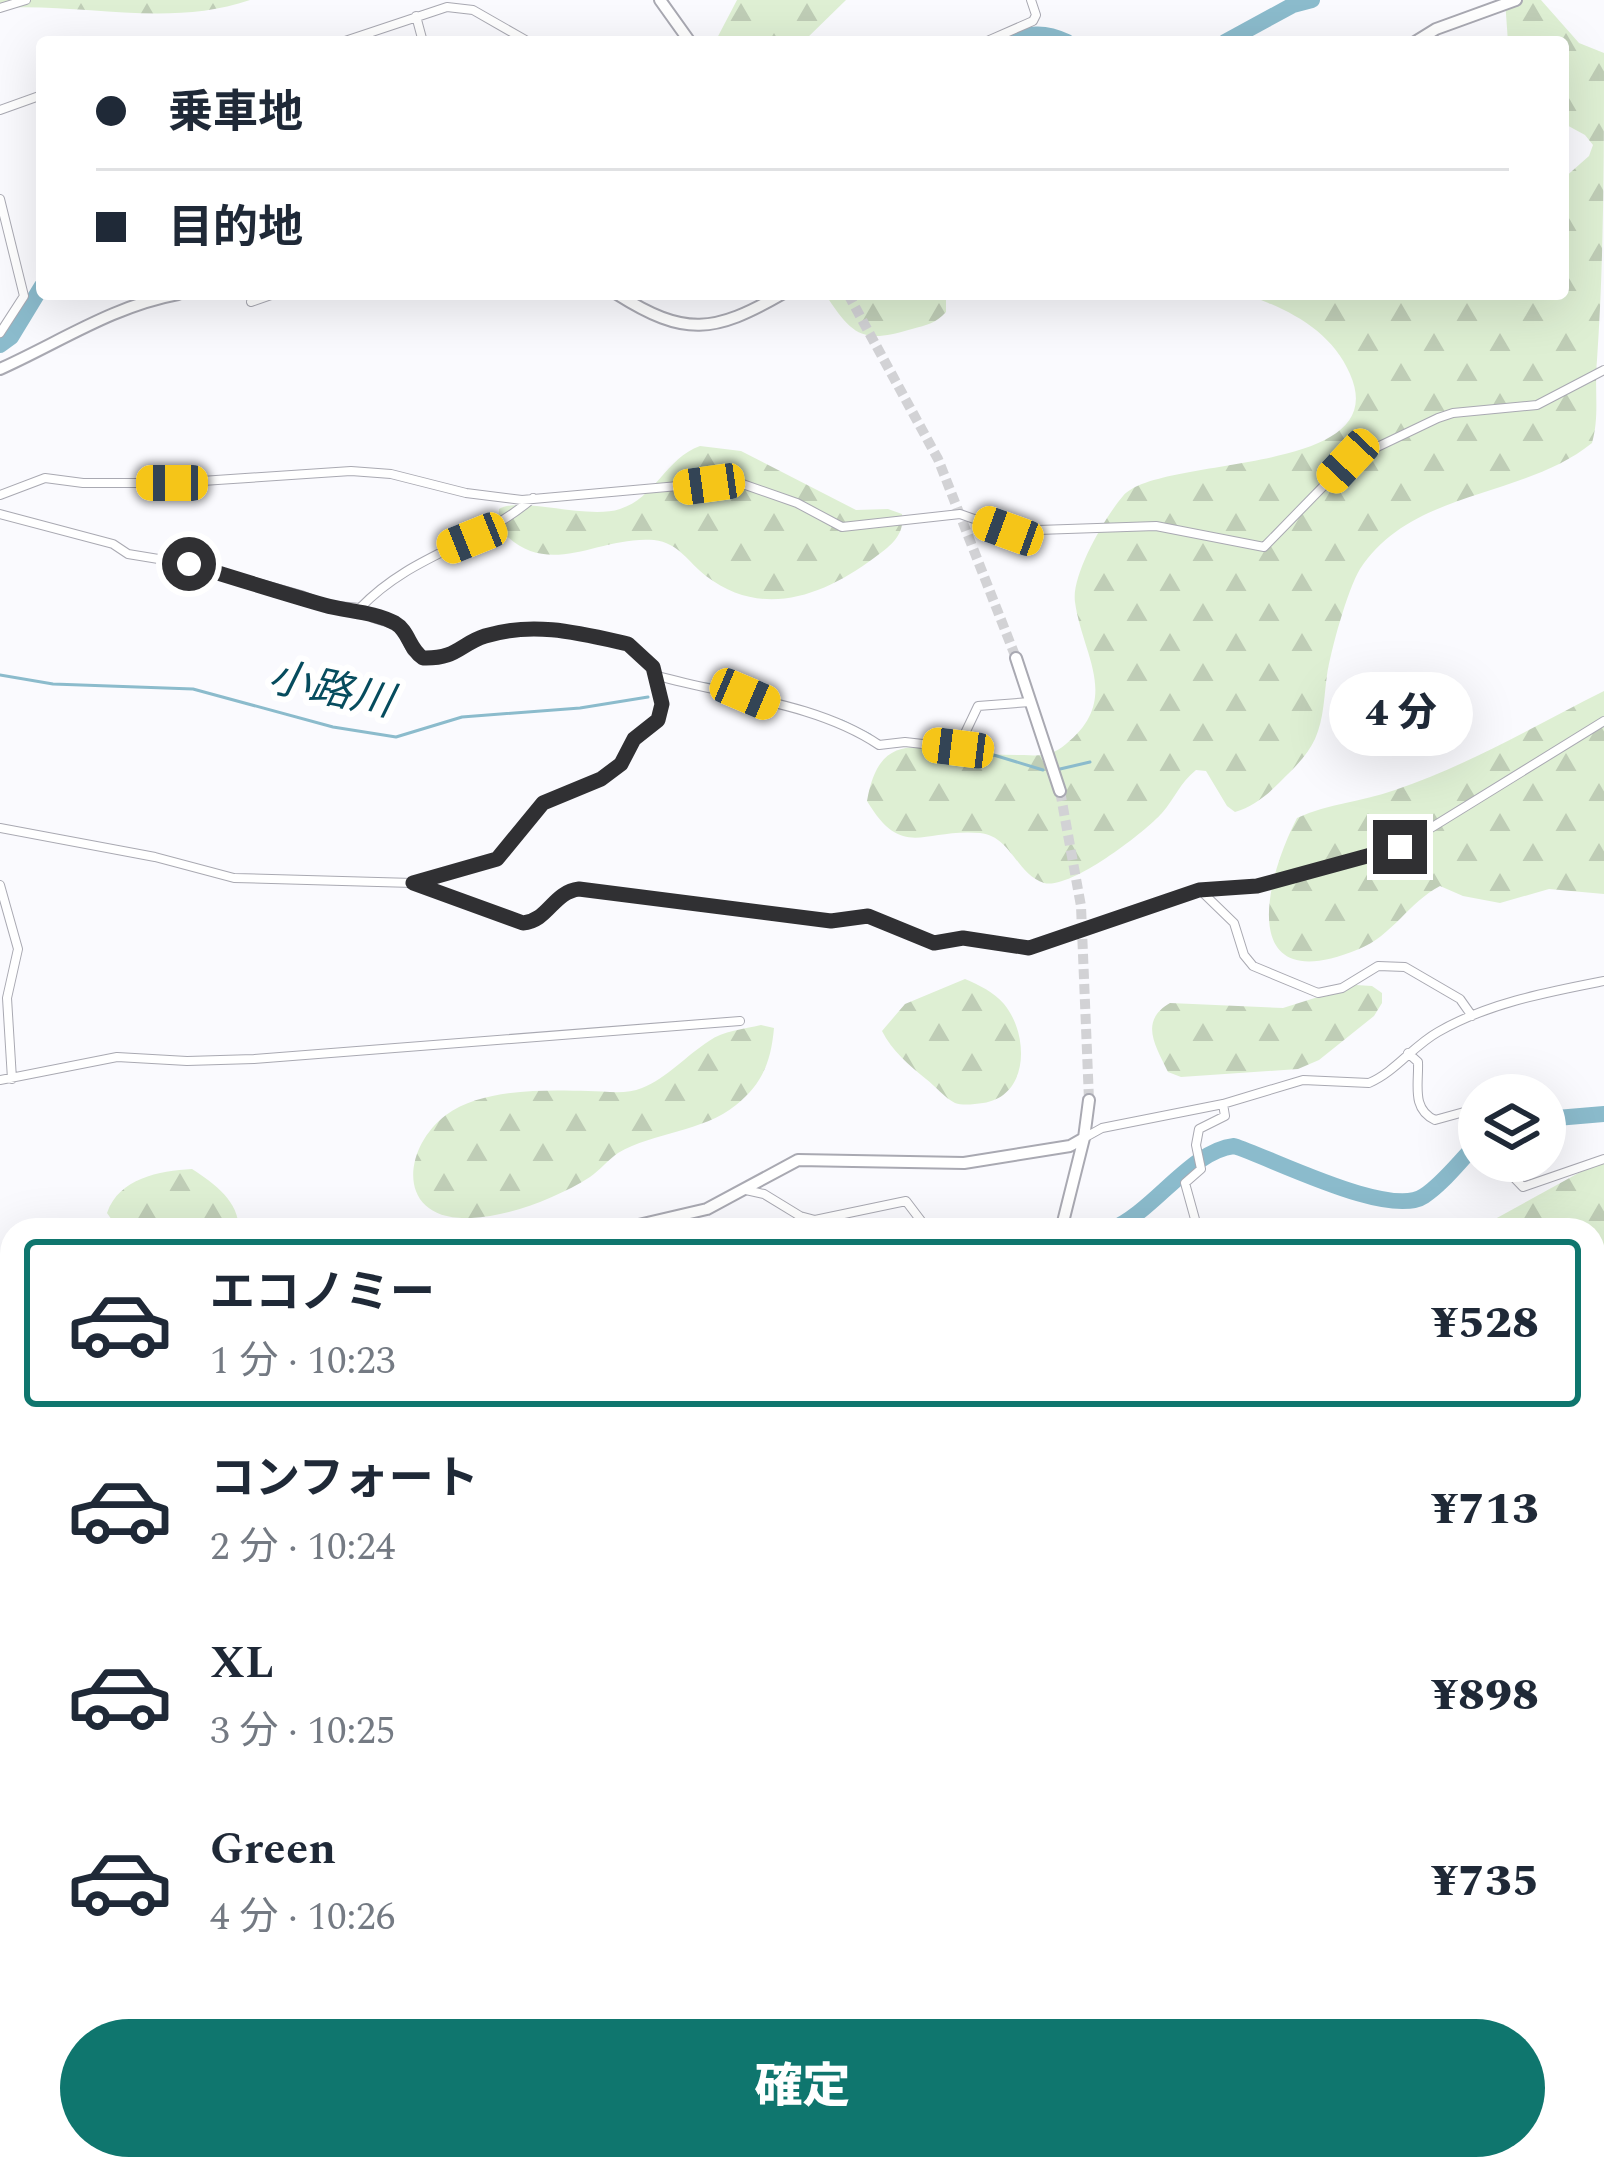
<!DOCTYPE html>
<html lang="ja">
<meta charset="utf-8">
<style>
body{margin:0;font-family:Spectral,"Noto Sans JP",serif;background:#f6f6f7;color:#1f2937;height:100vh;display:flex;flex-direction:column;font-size:45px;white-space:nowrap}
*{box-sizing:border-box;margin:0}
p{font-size:39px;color:#747a83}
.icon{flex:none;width:66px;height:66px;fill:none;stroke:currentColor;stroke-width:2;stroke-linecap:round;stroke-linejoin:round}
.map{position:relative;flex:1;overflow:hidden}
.details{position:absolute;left:0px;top:1218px;width:1605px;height:963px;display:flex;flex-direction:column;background:#fff;border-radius:36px 36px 0 0;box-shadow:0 12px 48px #0002}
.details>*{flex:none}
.banner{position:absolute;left:36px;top:36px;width:1533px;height:264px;border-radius:12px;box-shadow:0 12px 48px #0002;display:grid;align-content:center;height:264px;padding:0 60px;background:#fff}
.tools{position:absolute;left:1458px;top:1074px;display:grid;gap:24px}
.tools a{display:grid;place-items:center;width:108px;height:108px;border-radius:50%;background:#fff;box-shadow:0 12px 48px #0002;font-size:60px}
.end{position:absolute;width:54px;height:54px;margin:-27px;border:15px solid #303033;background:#fff;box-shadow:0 0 0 6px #fff}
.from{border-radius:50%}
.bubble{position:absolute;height:84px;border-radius:42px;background:#fff;box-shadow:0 12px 48px #0002;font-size:39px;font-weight:800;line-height:84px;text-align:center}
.car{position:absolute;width:36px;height:72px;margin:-36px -18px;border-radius:15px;box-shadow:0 0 9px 3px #0007;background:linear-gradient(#f5c518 24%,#345 0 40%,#f5c518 0 76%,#345 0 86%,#f5c518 0)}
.banner b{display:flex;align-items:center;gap:42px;height:114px;font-size:45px}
.banner b+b{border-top:3px solid #e0e1e3}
.banner i{width:30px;height:30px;background:#1f2937}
ul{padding:21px 0 0;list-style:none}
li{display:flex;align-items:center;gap:36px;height:168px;margin:0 24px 18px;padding:0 36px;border:6px solid transparent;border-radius:12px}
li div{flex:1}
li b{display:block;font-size:45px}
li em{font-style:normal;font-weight:800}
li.active{border-color:#0f766e}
li>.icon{width:108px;height:108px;stroke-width:1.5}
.primary-button{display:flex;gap:24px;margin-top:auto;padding:24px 60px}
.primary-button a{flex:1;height:138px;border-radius:72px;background:#0f766e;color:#fff;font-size:48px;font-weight:800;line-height:138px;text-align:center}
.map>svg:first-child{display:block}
</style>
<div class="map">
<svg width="1604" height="2180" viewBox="0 0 1604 2180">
<defs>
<pattern id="forest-firs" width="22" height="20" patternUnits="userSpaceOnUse" patternTransform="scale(3)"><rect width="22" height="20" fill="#deefd3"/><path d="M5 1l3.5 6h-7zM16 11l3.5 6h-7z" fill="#bfcdb6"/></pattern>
</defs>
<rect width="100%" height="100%" fill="#fafafe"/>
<!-- forest -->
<path fill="url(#forest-firs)" d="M0 0H250C169 28 83 3 0 8Z
M737 0H846L803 42H715Z
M1505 0H1541L1579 43 1604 53C1604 156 1604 258 1597 360 1594 389 1600 415 1592 443 1523 499 1412 489 1360 569 1347 591 1331 650 1327 675 1324 696 1324 719 1315 739 1307 756 1293 769 1280 782 1267 795 1253 807 1235 812L1227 806 1206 771 1196 770C1180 783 1175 798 1162 813 1144 833 1070 890 1044 883 1017 875 1011 836 980 833 923 828 903 861 867 801 878 739 907 744 960 751 982 754 1002 755 1024 755 1040 756 1052 756 1066 744 1122 699 1082 655 1075 602 1071 575 1105 517 1123 496 1159 454 1396 478 1350 374 1331 330 1288 309 1245 294H1563V179L1589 156 1593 145 1585 135 1563 123V42H1508Z
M825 294H946V312C936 323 927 325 912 329 862 344 853 336 825 294Z
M700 446 741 451 856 510 888 509 902 514C905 536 890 546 874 558 823 596 762 619 706 576 688 562 679 543 654 540 596 535 546 584 498 527L499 509C521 496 587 520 620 509 655 498 666 458 700 446Z
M1604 691V894L1549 889 1500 903 1463 896 1440 886C1409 902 1392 936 1359 949 1239 999 1262 886 1297 818 1329 803 1362 802 1395 790 1467 766 1536 725 1604 691Z
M965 979C979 985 994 992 1004 1004 1029 1034 1030 1096 983 1103 975 1104 963 1106 955 1103 945 1098 935 1086 926 1079 909 1065 892 1051 882 1031L905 1004Z
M1356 985 1372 986 1382 993V1003L1374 1016 1319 1060 1298 1069 1181 1077 1168 1072C1155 1045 1139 1021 1170 1003L1283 1008Z
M761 1025 774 1028C771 1061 763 1083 736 1105 703 1132 654 1132 618 1153 608 1160 600 1170 590 1177 557 1198 510 1216 471 1218 396 1222 401 1149 446 1115 483 1088 545 1090 588 1091 605 1091 626 1095 642 1088 667 1078 687 1055 709 1041 723 1031 744 1029 761 1025Z
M1604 1159V1492L1593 1494V1230H1475Z
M192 1169C215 1184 239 1201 239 1230H119L107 1213C119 1178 159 1171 192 1169Z
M1604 1808V2180H1093L1113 2169H1593V1809Z"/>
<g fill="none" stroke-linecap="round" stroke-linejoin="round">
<!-- stream -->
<path stroke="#8bbbcc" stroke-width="3" d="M0 675 53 684 193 689 333 727 396 737 462 717 580 708 648 697
M704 684 732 686 764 697
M842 721 870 735
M964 746 1043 770
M1060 769 1090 762"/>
<!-- river -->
<path stroke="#8bbbcc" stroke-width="16" d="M1005 42C1029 33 1044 31 1067 42
M1225 42 1293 5 1312 0
M0 345 11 337 42 286
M1545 1119 1604 1114
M1110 1230C1154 1212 1190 1151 1234 1146 1274 1159 1390 1219 1424 1196 1445 1182 1461 1159 1479 1142
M0 1355H12
M1593 1562 1604 1559"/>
<!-- secondary-tunnel -->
<path stroke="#d2d2d5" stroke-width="10" stroke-dasharray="10 5" stroke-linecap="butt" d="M848 294 938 459 1016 658
M1060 791 1081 906 1089 1100"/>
<defs>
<path id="street" d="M0 8 26 0
M416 16 423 42
M342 42 447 7 473 10 529 42
M985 42 1033 21 1036 15 1031 0
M0 110 42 95
M0 199 24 296 0 333
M251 302 274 294
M0 495 45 478 83 483H172L351 471 391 474 466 493 522 500 734 481 797 503 842 527 960 514 1008 531 1156 526 1264 547 1348 461 1438 418 1453 413 1537 405 1604 370
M0 514 113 544 128 554 189 564 301 595 326 605 360 608 373 618 399 626 412 651 423 658C457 659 460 644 485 636 534 621 579 633 628 644L653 667 662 704 658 720 634 739 621 764 601 779 543 803 497 859 418 882
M360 608C413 553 477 546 533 498
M658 676C729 696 817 703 879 745L905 742 958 748 978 706 1030 702
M0 828 155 857 234 878 413 883 523 923C548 920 553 892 579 888L831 921 867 917 934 943 963 938 1029 948 1200 889 1257 886 1400 847 1604 721
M0 885 18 949 7 998 12 1079
M1200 890 1234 923 1244 955 1253 966 1318 993 1342 988 1378 966 1405 967 1460 999 1472 1016
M1408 1053 1418 1062C1419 1084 1411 1109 1435 1120L1464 1112 1479 1137
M0 1080 117 1057 187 1061 254 1059 740 1021
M1084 1138 1102 1128 1223 1104 1303 1080 1369 1083C1395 1072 1413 1046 1438 1032 1488 1003 1548 992 1604 981
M1498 1161 1523 1187 1604 1159
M746 1190 764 1194 800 1216 815 1220 906 1201 928 1230
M1198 1230 1185 1183 1201 1169 1196 1145 1199 1129 1225 1116 1223 1104
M0 1612 12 1608
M1593 1670 1604 1662
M0 1745 12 1736
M0 1940H12
M1593 2044H1604
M175 2180 193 2169
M734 2180 749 2169"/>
<path id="secondary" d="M660 0 690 42
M1415 42 1436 29 1516 0
M617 294C685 337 714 333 782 294
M0 369C60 342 113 306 178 294
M1016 658 1060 791
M617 1230 707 1209 798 1160 964 1163 1070 1146 1084 1138
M1061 1230 1084 1138 1089 1100
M0 1300 12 1299
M685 2180 686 2169"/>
</defs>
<!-- street casing -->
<use href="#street" stroke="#a9a9b2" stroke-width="10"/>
<!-- secondary casing -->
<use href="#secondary" stroke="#a9a9b2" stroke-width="14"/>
<!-- street -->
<use href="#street" stroke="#fff" stroke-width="8"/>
<!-- secondary -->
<use href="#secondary" stroke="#fff" stroke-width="10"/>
</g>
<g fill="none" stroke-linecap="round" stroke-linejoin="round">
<!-- route -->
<path stroke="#303033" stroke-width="15" d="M189 564C234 578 279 592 324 605 348 612 372 611 395 623 409 631 409 649 423 658 457 659 460 644 485 636 534 621 579 633 628 644L653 667 662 704 658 720 634 739 621 764 601 779 543 803 497 859 413 883 523 923C548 921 553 892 579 889L831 921 868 916 934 943 963 938 1029 948 1199 890 1257 886 1400 847"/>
</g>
<g text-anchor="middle" stroke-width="12" stroke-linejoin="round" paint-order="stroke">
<!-- water labels -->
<g font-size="42" font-style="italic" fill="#064c5e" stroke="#fff">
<text transform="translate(331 688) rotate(12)" y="15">小路川</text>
</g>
</g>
</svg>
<div class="tools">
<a><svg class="icon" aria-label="layers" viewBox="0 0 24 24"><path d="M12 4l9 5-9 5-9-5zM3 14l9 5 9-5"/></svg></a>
</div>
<i class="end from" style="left:189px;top:564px"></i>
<i class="end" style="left:1400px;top:847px"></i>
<div class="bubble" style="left:1329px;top:672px;width:144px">4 分</div>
<i class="car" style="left:1348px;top:461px;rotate:223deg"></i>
<i class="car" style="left:172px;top:483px;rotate:270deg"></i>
<i class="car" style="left:709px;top:484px;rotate:262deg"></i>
<i class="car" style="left:1008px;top:531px;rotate:290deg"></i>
<i class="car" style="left:472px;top:538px;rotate:248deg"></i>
<i class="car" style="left:745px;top:694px;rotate:113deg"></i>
<i class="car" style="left:958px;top:748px;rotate:277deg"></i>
<div class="banner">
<b><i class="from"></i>乗車地</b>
<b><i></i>目的地</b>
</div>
<section class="details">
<ul>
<li class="active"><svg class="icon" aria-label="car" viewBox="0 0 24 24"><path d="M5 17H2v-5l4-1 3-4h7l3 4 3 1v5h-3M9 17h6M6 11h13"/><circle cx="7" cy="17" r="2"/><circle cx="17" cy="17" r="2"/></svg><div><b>エコノミー</b><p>1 分 · 10:23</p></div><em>¥528</em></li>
<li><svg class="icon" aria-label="car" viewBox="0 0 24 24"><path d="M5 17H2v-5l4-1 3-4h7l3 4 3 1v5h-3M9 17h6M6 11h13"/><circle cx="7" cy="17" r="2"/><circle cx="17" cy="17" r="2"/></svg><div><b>コンフォート</b><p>2 分 · 10:24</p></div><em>¥713</em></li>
<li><svg class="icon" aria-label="car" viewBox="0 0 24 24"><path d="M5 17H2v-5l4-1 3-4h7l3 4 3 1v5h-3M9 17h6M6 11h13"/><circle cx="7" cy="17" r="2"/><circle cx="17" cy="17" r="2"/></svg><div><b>XL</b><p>3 分 · 10:25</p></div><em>¥898</em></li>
<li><svg class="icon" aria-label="car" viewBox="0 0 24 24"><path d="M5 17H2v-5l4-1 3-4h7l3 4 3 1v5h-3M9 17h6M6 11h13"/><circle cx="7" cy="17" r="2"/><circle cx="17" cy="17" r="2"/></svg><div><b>Green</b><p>4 分 · 10:26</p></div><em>¥735</em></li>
</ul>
<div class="primary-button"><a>確定</a></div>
</section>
</div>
